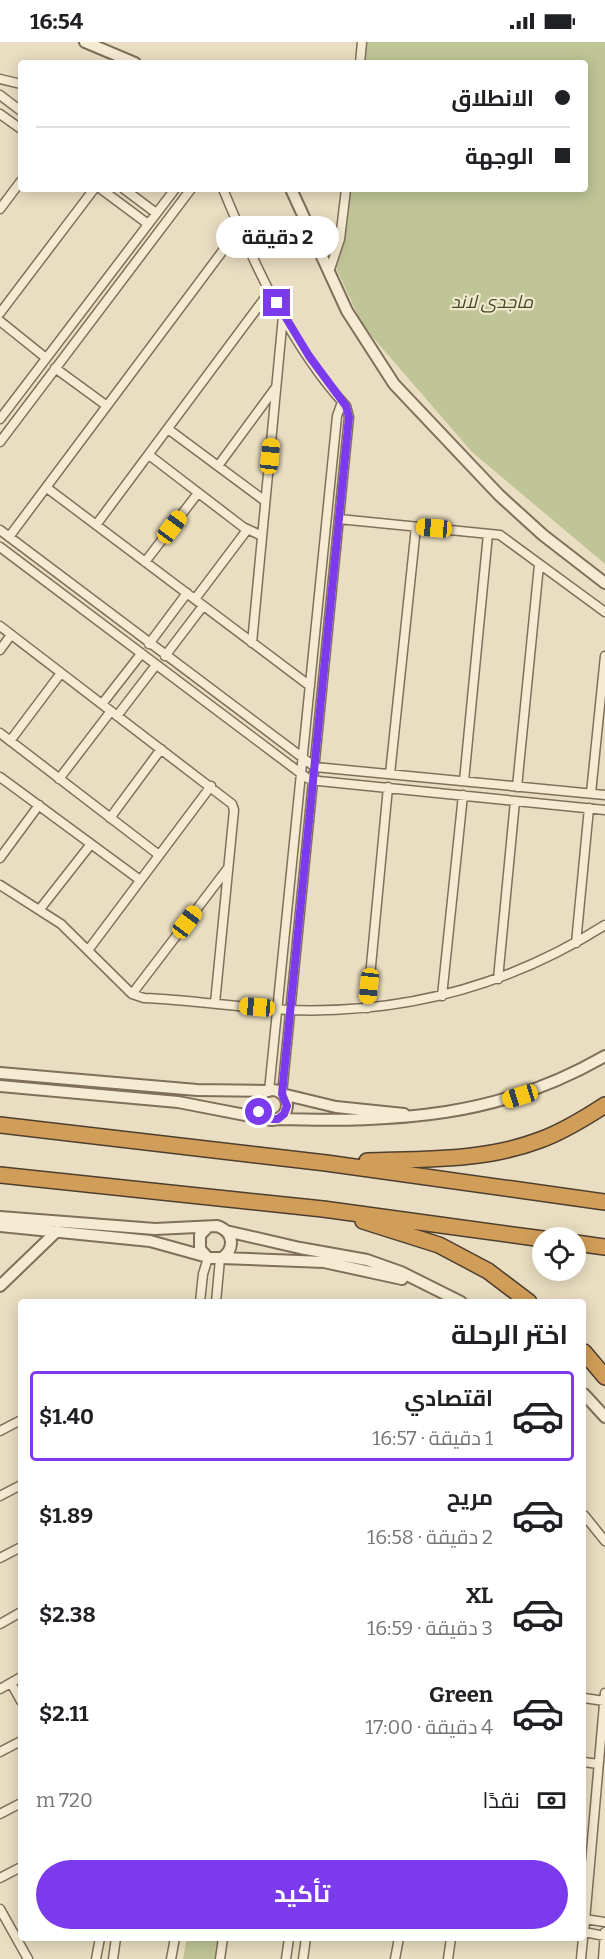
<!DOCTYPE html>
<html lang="ar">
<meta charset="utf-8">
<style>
body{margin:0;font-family:Bitter,Cairo,serif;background:#f2f2f2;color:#202124;direction:rtl;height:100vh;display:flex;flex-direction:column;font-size:22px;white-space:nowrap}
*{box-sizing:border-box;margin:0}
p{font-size:20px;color:#757577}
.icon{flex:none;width:33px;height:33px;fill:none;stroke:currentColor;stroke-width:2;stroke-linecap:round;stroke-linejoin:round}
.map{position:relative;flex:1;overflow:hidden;direction:ltr}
.sheet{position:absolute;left:18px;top:1257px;width:568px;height:642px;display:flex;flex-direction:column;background:#fff;border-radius:6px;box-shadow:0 3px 15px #0003;direction:rtl}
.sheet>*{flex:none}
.top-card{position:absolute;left:18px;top:18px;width:570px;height:132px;border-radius:6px;box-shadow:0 3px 15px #0003;direction:rtl;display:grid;align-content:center;height:132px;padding:0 18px;background:#fff}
.buttons{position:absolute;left:532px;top:1185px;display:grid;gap:12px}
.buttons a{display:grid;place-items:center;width:54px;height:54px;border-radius:50%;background:#fff;box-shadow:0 3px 15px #0003;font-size:30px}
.end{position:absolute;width:27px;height:27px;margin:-14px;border:8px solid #7c3aed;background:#fff;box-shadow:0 0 0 3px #fff}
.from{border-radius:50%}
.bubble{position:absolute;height:42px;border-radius:21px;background:#fff;box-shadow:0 3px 15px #0003;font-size:20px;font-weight:700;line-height:42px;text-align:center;direction:rtl}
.car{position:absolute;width:18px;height:36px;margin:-18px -9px;border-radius:8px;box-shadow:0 0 4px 2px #0007;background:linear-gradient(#f5c518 24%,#345 0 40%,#f5c518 0 76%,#345 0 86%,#f5c518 0)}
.top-card b{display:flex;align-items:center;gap:21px;height:57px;font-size:22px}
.top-card b+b{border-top:2px solid #e0e0e0}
.top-card i{width:15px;height:15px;background:#202124}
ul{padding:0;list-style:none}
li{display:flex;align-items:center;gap:18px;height:90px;margin:0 12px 9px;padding:0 6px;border:3px solid transparent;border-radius:6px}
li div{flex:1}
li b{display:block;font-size:22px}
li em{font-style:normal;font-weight:700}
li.active{border-color:#7c3aed}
li>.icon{width:54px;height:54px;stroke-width:1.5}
h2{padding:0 18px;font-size:27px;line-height:72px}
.pay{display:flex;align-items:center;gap:15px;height:66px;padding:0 18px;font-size:22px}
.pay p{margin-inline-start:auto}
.action{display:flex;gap:12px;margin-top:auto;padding:12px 18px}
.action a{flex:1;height:69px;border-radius:36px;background:#7c3aed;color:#fff;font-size:24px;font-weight:700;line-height:69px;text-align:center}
.status{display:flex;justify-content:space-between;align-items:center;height:42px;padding:0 30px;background:#fff;direction:ltr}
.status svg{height:16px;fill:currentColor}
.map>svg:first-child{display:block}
</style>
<div class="status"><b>16:54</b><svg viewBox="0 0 49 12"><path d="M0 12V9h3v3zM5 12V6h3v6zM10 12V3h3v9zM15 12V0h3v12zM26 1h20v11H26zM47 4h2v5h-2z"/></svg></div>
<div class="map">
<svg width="605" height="1917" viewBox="0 0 605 1917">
<rect width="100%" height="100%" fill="#e9dec1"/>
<!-- green -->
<path fill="#bfc597" d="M363 0H605V522L472 410 363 284 336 226 346 147H585V21H361Z
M187 1896H220L217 1917H183Z"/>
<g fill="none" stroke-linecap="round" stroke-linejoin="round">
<defs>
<path id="minor" d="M360 21 362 0
M0 37 21 42
M0 53 21 69
M0 72 21 87
M101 147 148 182
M124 147 156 171
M223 147C253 220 292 306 346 364L349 375 282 1052
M0 167 21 139
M329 230 340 197 346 147
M0 271 94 147
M0 279 46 316
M55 326 107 364
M0 377 175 147
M168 387 265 459
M0 400 191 147
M149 413 243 485 262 494
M218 424 276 345
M47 446 310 644
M339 477 500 493 605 570
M96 483 270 249
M0 488 315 725 605 753
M9 495 239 187
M0 505 307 736 319 739 605 768
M145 520 198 451
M195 557 247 488
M0 584 232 762 234 768 215 961
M252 601 283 274
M149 602 187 551
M0 608 11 593
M165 614 203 564
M102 662 141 612
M117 674 156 623
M0 691 159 813
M10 699 61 631
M390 732 416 485
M0 735 140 838
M59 737 111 669
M464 739 488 492
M517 745 539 523
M591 751 605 614
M110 776 161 707
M0 816 39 763
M0 843 61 882 132 952 144 956C193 958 241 966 289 968 403 972 509 944 605 883
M40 867 91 802
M576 901 589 766
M89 907 211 744
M498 937 515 759
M132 952 228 826
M442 954 463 753
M367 966 388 745
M269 1049 337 374 342 360
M200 1260 203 1232 208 1216
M216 1260 220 1217
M0 1389 21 1378
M0 1454 21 1443
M584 1473 605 1499
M0 1516 21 1505
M0 1582 21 1570
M11 1641 21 1659
M0 1647 21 1635
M584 1656 604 1659
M0 1710 21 1699
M584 1720 598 1722
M0 1772 21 1761
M0 1836 21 1825
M0 1867 28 1917
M584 1877 605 1880
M605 1894 584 1890 605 1651
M96 1917 100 1896
M113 1917 116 1896
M171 1917 175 1896
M220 1917 223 1896
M286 1917 289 1896
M303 1917 306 1896
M395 1917 399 1896
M448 1917 451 1896
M581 1917 583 1896
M603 1917 605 1890"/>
<path id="tertiary" d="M85 0 135 21
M291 147 347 269 394 342 499 453 543 493 605 541
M0 1031 197 1048 269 1049
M0 1044 178 1060 266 1077
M257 1063a15 15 0 1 1 30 0a15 15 0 1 1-30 0Z
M282 1052 336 1065 404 1072
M278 1077C398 1080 498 1076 605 1014
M0 1175 155 1187 217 1184C233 1189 236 1206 222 1216H208L200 1207V1193L207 1186
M0 1184 150 1199 204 1214
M226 1189 300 1206 367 1218 401 1230 461 1260
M222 1216 324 1220 402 1237
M0 1244 57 1189
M584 1352 605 1375"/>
<path id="motorway" d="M0 1083 326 1121 605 1160
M367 1119C425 1117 485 1119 540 1098 562 1090 585 1076 605 1063
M0 1133 323 1167 543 1197
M363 1179 439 1203 488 1229 529 1260
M576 1201 605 1205
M584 1310 605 1335"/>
</defs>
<!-- minor casing -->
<use href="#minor" stroke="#806f5b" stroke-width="11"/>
<!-- tertiary casing -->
<use href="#tertiary" stroke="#806f5b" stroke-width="14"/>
<!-- motorway casing -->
<use href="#motorway" stroke="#4e3e2f" stroke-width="18"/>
<!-- minor -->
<use href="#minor" stroke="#f5ebd3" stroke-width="8"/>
<!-- tertiary -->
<use href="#tertiary" stroke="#f5ebd3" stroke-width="10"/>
<!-- motorway -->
<use href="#motorway" stroke="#d19e59" stroke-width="15"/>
</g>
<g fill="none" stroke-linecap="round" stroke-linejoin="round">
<!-- route -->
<path stroke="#7c3aed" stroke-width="8" d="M259 1070 266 1077H278L284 1072 287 1064 282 1052 349 375 346 364 309 314 277 261"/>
</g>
<g text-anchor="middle" stroke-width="4.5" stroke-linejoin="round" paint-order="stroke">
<!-- park labels -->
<g font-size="18" font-style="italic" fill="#424c26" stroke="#f1e8d0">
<text x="492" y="266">ماجدی لاند</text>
</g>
</g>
</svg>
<div class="buttons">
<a><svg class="icon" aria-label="locate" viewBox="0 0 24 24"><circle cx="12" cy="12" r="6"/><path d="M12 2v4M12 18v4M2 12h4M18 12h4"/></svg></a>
</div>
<i class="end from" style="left:259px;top:1070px"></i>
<i class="end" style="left:277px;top:261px"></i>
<div class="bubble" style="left:216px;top:174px;width:123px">2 دقيقة</div>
<i class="car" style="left:270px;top:414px;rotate:6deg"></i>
<i class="car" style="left:172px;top:485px;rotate:37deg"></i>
<i class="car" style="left:434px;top:486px;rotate:275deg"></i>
<i class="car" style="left:187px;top:880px;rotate:37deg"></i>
<i class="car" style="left:369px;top:944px;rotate:186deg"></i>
<i class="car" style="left:257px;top:965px;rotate:275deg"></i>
<i class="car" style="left:520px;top:1054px;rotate:253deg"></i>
<div class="top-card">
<b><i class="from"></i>الانطلاق</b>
<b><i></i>الوجهة</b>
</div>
<section class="sheet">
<h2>اختر الرحلة</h2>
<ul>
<li class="active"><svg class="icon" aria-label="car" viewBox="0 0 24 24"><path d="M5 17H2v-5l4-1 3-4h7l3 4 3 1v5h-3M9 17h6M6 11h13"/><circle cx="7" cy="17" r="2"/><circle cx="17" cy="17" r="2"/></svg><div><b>اقتصادي</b><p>1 دقيقة · 16:57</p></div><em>$1.40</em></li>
<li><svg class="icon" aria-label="car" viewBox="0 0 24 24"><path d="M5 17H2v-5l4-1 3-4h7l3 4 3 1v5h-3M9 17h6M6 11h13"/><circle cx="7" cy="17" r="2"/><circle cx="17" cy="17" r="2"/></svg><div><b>مريح</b><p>2 دقيقة · 16:58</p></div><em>$1.89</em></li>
<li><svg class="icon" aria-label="car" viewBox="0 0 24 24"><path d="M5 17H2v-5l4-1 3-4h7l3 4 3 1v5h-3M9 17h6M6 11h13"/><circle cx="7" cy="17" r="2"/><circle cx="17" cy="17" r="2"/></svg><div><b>XL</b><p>3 دقيقة · 16:59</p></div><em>$2.38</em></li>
<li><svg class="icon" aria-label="car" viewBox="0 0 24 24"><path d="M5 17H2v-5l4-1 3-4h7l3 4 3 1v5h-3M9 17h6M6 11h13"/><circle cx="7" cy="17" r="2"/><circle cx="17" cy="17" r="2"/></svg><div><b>Green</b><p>4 دقيقة · 17:00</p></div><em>$2.11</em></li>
</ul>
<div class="pay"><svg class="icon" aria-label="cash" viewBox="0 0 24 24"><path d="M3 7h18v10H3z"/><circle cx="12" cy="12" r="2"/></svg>نقدًا<p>720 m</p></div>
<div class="action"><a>تأكيد</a></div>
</section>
</div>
